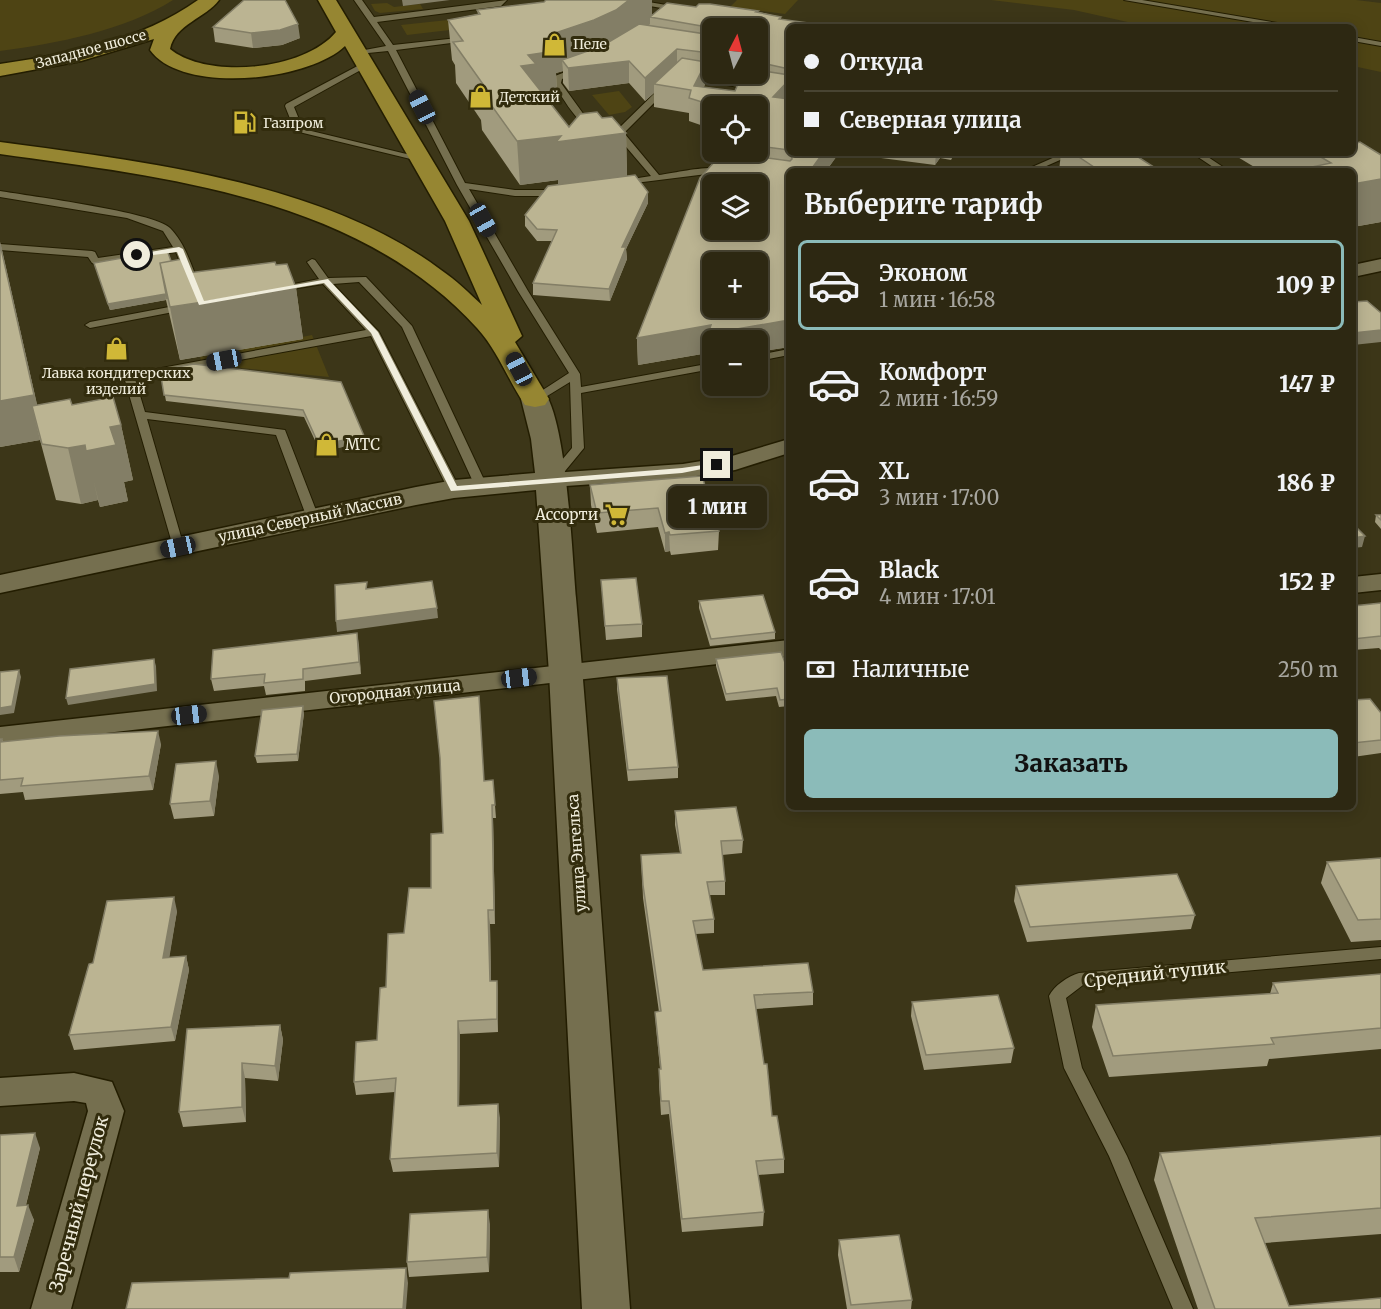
<!DOCTYPE html>
<html lang="ru">
<meta charset="utf-8">
<style>
body{margin:0;font-family:Merriweather,serif;background:#35301b;color:#f1f3f6;height:100vh;display:flex;flex-direction:column;font-size:22px;white-space:nowrap}
*{box-sizing:border-box;margin:0}
p{font-size:20px;color:#a7a69f}
.icon{flex:none;width:33px;height:33px;fill:none;stroke:currentColor;stroke-width:2;stroke-linecap:round;stroke-linejoin:round}
.map{position:relative;flex:1;overflow:hidden}
.panel{position:absolute;left:786px;top:168px;width:570px;height:642px;display:flex;flex-direction:column;background:#2d2812;border-radius:9px;box-shadow:0 3px 15px #0003,0 0 0 2px #484432}
.panel>*{flex:none}
.guide{position:absolute;left:786px;top:24px;width:570px;height:132px;border-radius:9px;box-shadow:0 3px 15px #0003,0 0 0 2px #484432;display:grid;align-content:center;height:132px;padding:0 18px;background:#2d2812}
.needle{width:39px;rotate:6deg}
.tools{position:absolute;left:702px;top:18px;display:grid;gap:12px}
.tools a{display:grid;place-items:center;width:66px;height:66px;border-radius:9px;background:#2d2812;box-shadow:0 3px 15px #0003,0 0 0 2px #484432;font-size:30px}
.end{position:absolute;width:27px;height:27px;margin:-14px;border:8px solid #f0eddc;background:#111;box-shadow:0 0 0 3px #111}
.from{border-radius:50%}
.bubble{position:absolute;height:42px;border-radius:9px;background:#2d2812;box-shadow:0 3px 15px #0003,0 0 0 2px #484432;font-size:20px;font-weight:800;line-height:42px;text-align:center}
.car{position:absolute;width:18px;height:36px;margin:-18px -9px;border-radius:8px;box-shadow:0 0 4px 2px #0007;background:linear-gradient(#222 24%,#8ab4d8 0 40%,#222 0 76%,#8ab4d8 0 86%,#222 0)}
.guide b{display:flex;align-items:center;gap:21px;height:57px;font-size:22px}
.guide b+b{border-top:2px solid #484432}
.guide i{width:15px;height:15px;background:#f1f3f6}
ul{padding:0;list-style:none}
li{display:flex;align-items:center;gap:18px;height:90px;margin:0 12px 9px;padding:0 6px;border:3px solid transparent;border-radius:9px}
li div{flex:1}
li b{display:block;font-size:22px}
li em{font-style:normal;font-weight:800}
li.selected{border-color:#8bbbb9}
li>.icon{width:54px;height:54px;stroke-width:1.5}
h2{padding:0 18px;font-size:27px;line-height:72px}
.pay{display:flex;align-items:center;gap:15px;height:66px;padding:0 18px;font-size:22px}
.pay p{margin-inline-start:auto}
.action{display:flex;gap:12px;margin-top:auto;padding:12px 18px}
.action a{flex:1;height:69px;border-radius:9px;background:#8bbbb9;color:#111;font-size:24px;font-weight:800;line-height:69px;text-align:center}
.map>svg:first-child{display:block}
</style>
<div class="map">
<svg width="1381" height="1309" viewBox="0 0 1381 1309">
<rect width="100%" height="100%" fill="#3c3618"/>
<!-- green -->
<path fill="#4e4414" d="M0 0H173C126 30 55 44 0 51Z
M737 0H798L785 14 730 7Z
M991 0H1356L1381 3V72L1353 66V27H1150L1074 10Z
M387 3 394 7 420 4 423 9 380 13 375 11 371 4Z
M476 17 484 26 407 35 401 25Z
M619 91 632 107 625 112 609 115 592 95Z
M312 335 329 377 202 364 200 357Z"/>
<g fill="none" stroke-linecap="round" stroke-linejoin="round">
<defs>
<path id="lane" d="M354 0H362L374 17 507 0 501 6 377 22 393 45 467 37 471 39 467 41 396 50 465 183 515 190H559L564 193 559 196H515L469 189 528 291 580 374 581 387 712 363V369L581 393 584 448 556 482H548L546 479 572 448 570 382 539 401 535 402 529 399 569 373 518 291 457 185 388 51 358 54 354 52 386 46Z
M616 0H637L684 8 678 11Z
M1124 0H1142L1301 27H1283Z
M1353 37 1381 42V46L1353 41Z
M365 62H368V66L294 107 303 129 423 158V162L295 131 285 106 286 104Z
M578 67 585 69 562 79 561 83 587 119 595 124V128C579 129 562 96 553 83L555 76Z
M684 74 717 79 721 74H729L724 80 789 92V96L687 78H684Z
M664 84 671 86 624 133 659 175C675 173 715 163 727 171L723 174H707L619 185V181L651 176 616 135 609 131 613 128 617 130Z
M1064 153H1076L1035 171H1023Z
M1192 153H1202L1229 171H1219Z
M0 191C29 196 154 212 170 228 186 244 193 270 201 290L196 293 191 290 176 252 95 264 92 263 88 257 0 250V244L92 251 95 252 98 258 173 247 163 231 127 218 0 197Z
M312 259 315 260 328 278 366 277 412 326 487 486 481 490 475 486 402 327 359 282 333 284 379 332 460 489 454 493 448 489 371 336 135 379 145 412 285 430 319 518 313 522 307 518 276 435 147 419 184 547 182 550H174L124 377 129 374 366 330 323 284 274 292V288L319 279 307 262Z
M185 304 189 305V309L90 328 85 325 90 322Z
M789 349V355L758 361V355Z
M1381 947V959L1083 985 1066 998 1082 1068 1127 1156 1193 1309H1173L1109 1156 1064 1068 1049 996C1054 986 1068 976 1079 973Z"/>
<path id="street" d="M1381 259V271L1353 277V265Z
M789 439V453L735 470 683 478 551 487 543 485 539 480 543 475 551 473 683 464 732 456Z
M1381 574V590L1353 593V577Z
M789 640V656L0 745V727Z
M74 1073 112 1082 124 1111 71 1309H31L88 1111 86 1103 74 1101 0 1106V1078Z"/>
<path id="secondary" d="M535 391 545 393C567 426 572 553 576 598 597 834 612 1072 630 1309H582L549 673 536 490 454 498 416 505 0 593V575L416 487 454 480 535 473 531 439 521 399 525 393Z"/>
<path id="highway" d="M198 0H219C206 18 175 24 170 49 208 80 305 70 336 32L318 0H336L469 221 522 336 515 342 549 399 545 405 535 407 525 405C508 380 498 351 477 328 358 197 165 177 0 154V142C141 161 325 182 441 270 456 280 469 293 482 305L445 221 345 46C309 81 182 95 150 50L154 39 81 61 0 76V64C68 54 141 41 198 0Z"/>
</defs>
<!-- lane casing -->
<use href="#lane" stroke="#231d00" stroke-width="2"/>
<!-- street casing -->
<use href="#street" stroke="#231d00" stroke-width="3"/>
<!-- secondary casing -->
<use href="#secondary" stroke="#231d00" stroke-width="3"/>
<!-- highway casing -->
<use href="#highway" stroke="#231d00" stroke-width="3"/>
<!-- lane -->
<use href="#lane" fill="#756f4f" fill-rule="evenodd"/>
<!-- street -->
<use href="#street" fill="#756f4f" fill-rule="evenodd"/>
<!-- secondary -->
<use href="#secondary" fill="#756f4f" fill-rule="evenodd"/>
<!-- highway -->
<use href="#highway" fill="#968632" fill-rule="evenodd"/>
</g>
<!-- wall -->
<path fill="#a19b7e" fill-rule="evenodd" d="M546 0H652V15L696 7 758 11V12L781 17V19L789 27V153H839L826 171H789V347L758 352V340H712V361H708V353L638 365 637 338 731 152H758V106H712V129L689 121V113L654 107V93L645 101 629 83 569 91 563 83V71L556 73 557 92 543 94 569 127 602 118 626 133 627 176 648 192V203L626 249 627 259 610 301 533 295V283L552 241H537L525 226V215L558 185V180L520 185 482 130 481 120 456 83 455 65 452 60 448 20 478 14 477 10 544 2ZM712 28H758V74L735 91 704 87 705 84 706 75 710 76 712 70Z
M213 27 300 38 282 45 253 48 215 42Z
M858 153H955L951 160 940 158 935 165 858 155Z
M1061 153H1132L1160 171H1059Z
M1231 153H1353L1381 222 1353 227V171H1261Z
M0 242 37 405H72L121 425 133 480 124 482 128 501 100 507 98 500 81 504 56 500 40 440 0 447Z
M171 261 188 273 276 265 296 288 303 339 180 360 166 300 110 310 94 263Z
M160 370 341 382 365 443 320 451 304 417 166 401Z
M702 476 719 531 718 550 671 555 670 551 665 552 658 527 597 533 591 505 590 485Z
M1376 515H1381V529L1375 522Z
M601 580 642 624V637L606 640Z
M699 601 775 632V639L710 646 699 608Z
M1381 603V650L1379 648 1353 650V606Z
M357 633 361 674 305 681V691L266 695 264 686 214 691 211 679Z
M716 659 789 668V706L779 707 776 696 726 701 716 666Z
M617 678 678 767V778L628 781 617 689Z
M1353 700 1381 713V753L1353 757Z
M304 713 298 761 257 763 255 756Z
M0 739H2L3 742 161 744 153 790 25 800 23 792 0 794Z
M219 776 214 816 174 819 170 804Z
M493 780 496 818H493L495 924H490L491 981H497L498 994V1032L460 1034 459 1106 500 1118 499 1167 393 1172 390 1159 395 1092 356 1095 354 1082 377 1040 386 987 404 933 431 888 443 833 485 781Z
M675 811 743 840 742 853 722 855 725 881V895H709L714 919V933L696 934 703 970 813 992V1005L756 1009 772 1116 784 1159V1173L758 1175 764 1212 763 1226 682 1232 669 1114 661 1115 659 1083V1069H660L656 1026 655 1012H659L643 898 641 855 680 853 675 825Z
M1381 858V940L1351 942 1321 883 1327 862Z
M1016 886 1195 915 1191 929 1027 942 1014 901Z
M177 911 169 957 186 956 189 970 175 1041 74 1050 69 1035 93 963Z
M1381 974V1049L1269 1059 1267 1066 1109 1077 1092 1027 1096 1005 1270 994 1273 983Z
M912 1002 1014 1048 1011 1063 924 1070 911 1016Z
M280 1025 283 1040 278 1081 245 1078 246 1122 183 1127 179 1112Z
M0 1135 40 1148 26 1205 34 1220 19 1272H0Z
M1381 1136V1234L1265 1243 1289 1306 1381 1309H1198L1154 1180 1160 1153Z
M490 1224 489 1272 409 1277 407 1262Z
M839 1240 912 1300 911 1309H847L838 1255Z"/>
<!-- shaded-wall -->
<path fill="#837e66" d="M402 0H450L403 6Z
M629 0H652V17H650V24L617 49 629 61V83L569 91 568 68 562 60 563 71 556 73 557 92 537 95 521 66 528 55 549 42 552 34Z
M298 24 300 38 282 45 253 48 251 33Z
M712 48V70L710 76V53Z
M677 49V71L654 84V93L645 101V78Z
M706 62 705 84 698 101 694 86Z
M789 80V102L773 97Z
M626 133 627 177 558 186V180L520 185 517 141 561 136Z
M823 153H839L826 171H810Z
M936 153H941L940 158 935 165Z
M1381 179V222L1353 227V184Z
M648 192V203L626 249 627 259 610 301 609 289 622 247Z
M0 242 45 439 32 406 40 440 0 447Z
M296 288 303 339 180 360 170 307Z
M165 294 166 300 110 310 108 304Z
M789 320V347L758 352V340H712V361H708V353L638 365 637 338 711 325Z
M1381 330V342L1353 345V333Z
M121 425 133 480 124 482 128 501 100 507 86 451 110 427Z
M364 436 365 443 320 451 319 445Z
M85 445 98 500 81 504 68 448Z
M669 532 670 551 665 552V533Z
M1365 536 1362 547 1353 548V538Z
M437 608 438 618 337 632 336 621Z
M357 633 359 645 361 674 359 662Z
M154 659 156 666 157 691 68 705 66 698Z
M19 670 21 677 14 713 0 715V708Z
M303 706 304 713 298 761 297 754Z
M158 731 161 744 153 790 149 776Z
M216 761 219 776 214 816 210 801Z
M492 805 493 818 495 924 494 910Z
M174 897 177 911 167 972 163 958Z
M488 910 490 924 491 995 490 981Z
M186 956 189 970 175 1041 171 1027Z
M497 981 498 994V1032L497 1019Z
M458 1021 460 1034 459 1120 458 1106Z
M280 1025 283 1040 278 1081 275 1066Z
M242 1063 245 1078 246 1122 242 1107Z
M498 1104 500 1118 499 1167 497 1153Z
M35 1133 40 1148 22 1220 17 1206Z
M28 1205 34 1220 19 1272 14 1257Z
M488 1210 490 1224 489 1272 487 1257Z
M406 1268 408 1283 406 1309H403Z"/>
<!-- building -->
<path fill="#bbb492" stroke="#837e66" stroke-width="1.5" fill-rule="evenodd" d="M244 0H285L298 24 280 30 251 33 213 27Z
M546 0H629L616 10 594 20 552 34 549 42 555 51 528 55 536 64 521 66 569 127 580 114 597 112 602 118 612 117 626 133 556 142 561 136 517 141 479 88 485 87 453 42 463 41 448 20 480 14 477 10 544 2Z
M667 3 696 7 699 4H710L758 11 756 12 781 17 779 19 838 27H789V69L758 62V28H713L650 17Z
M639 24 712 35V48L710 53 677 49 645 78 629 61 568 68 562 60 602 46Z
M682 58 706 62 694 86 735 91 742 74H758V70L789 75V80L773 97 789 99V150L758 146V106H715L689 98 691 90 654 84Z
M1353 140 1357 143 1360 142 1381 155V179L1353 184V171H1293L1331 163 1314 153H1353Z
M723 152 790 161 792 159 791 153H823L810 171H789V320L708 334 711 325 637 338 700 178ZM712 184H758V230H712ZM712 262H758V308H712Z
M1073 153H1132L1160 171H1100Z
M635 175 648 192 622 247H626L609 289 533 283 557 230 537 229 525 215 548 186Z
M0 244 34 395 0 401Z
M167 250 171 261 160 263 167 299 165 294 108 304 94 263Z
M182 259 188 273 275 262 276 265 287 264 296 288 170 307 160 263Z
M1367 301 1381 313V330L1353 333V302Z
M194 364 341 382 364 436 319 445 303 410 164 395 160 370Z
M113 397 121 425 110 427 116 445 86 451 85 445 68 448 42 444 32 406 70 399 72 405Z
M702 476 719 531 670 535 669 532 665 533 658 508 597 513 590 485Z
M1376 515H1381V520Z
M1353 524 1365 536 1353 538Z
M636 578 642 624 605 626 601 580Z
M432 581 437 608 336 621 335 585 367 582 366 589Z
M763 595 775 632 711 639 699 601Z
M1381 603V636L1353 639V606Z
M357 633 359 662 303 669V679L264 683 265 674 211 679 213 650Z
M781 652 787 668H789V699L780 700 777 688 726 694 716 659Z
M154 659 155 684 66 698 70 669Z
M19 670 12 706 0 708V672Z
M667 676 678 767 628 770 617 678Z
M479 696 484 781 493 780 495 805H492L494 910H488L490 981H497V1019L458 1021V1106L498 1104 497 1153 390 1159 396 1078 354 1082 356 1042 377 1040 380 988 386 987 388 934 404 933 409 888H431V834L443 833 440 758 434 701Z
M1370 699 1381 713V740L1353 743V700Z
M303 706 297 754 255 756 262 710Z
M158 731 149 776 21 786 23 778 0 780V739H2L1 742 59 736Z
M216 761 210 801 170 804 176 764Z
M736 807 743 840 721 841 725 881 707 882 714 919 693 921 703 970 808 963 813 992 754 995 764 1064H767L772 1116H777L784 1159 756 1161 764 1212 682 1219 669 1101H661L659 1069H661L655 1012 661 1011 643 885 641 855 681 853 675 811Z
M1381 858V919L1358 920 1327 862Z
M1177 874 1195 915 1030 927 1016 886Z
M174 897 163 958 186 956 171 1027 69 1035 89 964 93 963 107 901Z
M1381 974V1028L1271 1038 1274 1044 1113 1056 1096 1005 1278 993 1273 983Z
M998 995 1014 1048 926 1055 912 1002Z
M280 1025 275 1066 242 1063V1107L179 1112 187 1029Z
M35 1133 17 1206 28 1205 14 1257H0V1135Z
M1381 1136V1208L1255 1218 1289 1306 1381 1298V1309H1215L1160 1153Z
M488 1210 487 1257 407 1262 410 1214Z
M899 1235 912 1300 851 1305 839 1240Z
M406 1268 403 1309H126L132 1283 289 1278 290 1273Z"/>
<!-- route -->
<path fill="#f0eddc" d="M179 247 183 249 204 301 328 279 378 332 457 486 682 468 717 463 722 465 682 473 451 491 371 333 324 283 199 305 177 252 137 257 133 255Z"/>
<!-- icons -->
<defs>
<symbol id="shop-bare" viewBox="-9 -9 18 18"><path d="M-5-2.5h2.3a2.7 3.5 0 0 1 5.4 0H5L5.5 6h-11ZM-1.5-2.5h3a1.5 2.3 0 0 0-3 0Z" fill="#d0b837" stroke="#322c0d" stroke-width="2.5" paint-order="stroke"/></symbol>
<symbol id="fuel-bare" viewBox="-9 -9 18 18"><path d="M-5.5-6h7V0h2V4h1.3V-2.5L3-4.5l.8-.8L6-3V5H2.5V1h-1V6h-7ZM-4.2-4.7v3.2H.2V-4.7Z" fill="#d0b837" stroke="#322c0d" stroke-width="2.5" paint-order="stroke"/></symbol>
<symbol id="supermarket-bare" viewBox="-9 -9 18 18"><path d="M-6-5.5h2.5l.6 2H6L4.5 2H-2.5L-4.4-4H-6ZM-1.5 3.2a1.3 1.3 0 1 0 .1 0ZM3 3.2a1.3 1.3 0 1 0 .1 0Z" fill="#d0b837" stroke="#322c0d" stroke-width="2.5" paint-order="stroke"/></symbol>
</defs>
<g fill-rule="evenodd">
<use href="#shop-bare" x="538" y="28" width="33" height="33"/>
<use href="#shop-bare" x="464" y="80" width="33" height="33"/>
<use href="#fuel-bare" x="228" y="106" width="33" height="33"/>
<use href="#shop-bare" x="100" y="332" width="33" height="33"/>
<use href="#shop-bare" x="310" y="428" width="33" height="33"/>
<use href="#supermarket-bare" x="600" y="498" width="33" height="33"/>
</g>
<g text-anchor="middle" stroke-width="6" stroke-linejoin="round" paint-order="stroke">
<!-- far-poi labels -->
<g font-size="14" fill="#f0eddc" stroke="#322c0d" text-anchor="start">
<text x="573" y="49">Пеле</text>
<text x="499" y="102">Детский</text>
<text x="263" y="128">Газпром</text>
<text x="116" y="378" text-anchor="middle">Лавка кондитерских<tspan x="116" dy="16">изделий</tspan></text>
</g>
<!-- far-street labels -->
<g font-size="14" fill="#f0eddc" stroke="#322c0d">
<text transform="translate(91 49) rotate(-15)" y="5">Западное шоссе</text>
</g>
<!-- poi labels -->
<g font-size="15" fill="#f0eddc" stroke="#322c0d" text-anchor="start">
<text x="345" y="450">МТС</text>
<text x="598" y="520" text-anchor="end">Ассорти</text>
</g>
<!-- street labels -->
<g font-size="15" fill="#f0eddc" stroke="#322c0d">
<text transform="translate(310 518) rotate(-12)" y="5">улица Северный Массив</text>
<text transform="translate(395 692) rotate(-6)" y="5">Огородная улица</text>
<text transform="translate(577 853) rotate(-94)" y="5">улица Энгельса</text>
</g>
<!-- near-street labels -->
<g font-size="18" fill="#f0eddc" stroke="#322c0d">
<text transform="translate(1155 974) rotate(-6)" y="6">Средний тупик</text>
<text transform="translate(79 1204) rotate(-75)" y="6">Заречный переулок</text>
</g>
</g>
</svg>
<div class="tools">
<a><svg class="needle" viewBox="-14 -14 28 28"><path d="M0-13l5 13h-10z" fill="#e53935"/><path d="M0 13l5-13h-10z" fill="#a7a69f"/></svg></a>
<a><svg class="icon" aria-label="locate" viewBox="0 0 24 24"><circle cx="12" cy="12" r="6"/><path d="M12 2v4M12 18v4M2 12h4M18 12h4"/></svg></a>
<a><svg class="icon" aria-label="layers" viewBox="0 0 24 24"><path d="M12 4l9 5-9 5-9-5zM3 14l9 5 9-5"/></svg></a>
<a>+</a>
<a>−</a>
</div>
<i class="end from" style="left:137px;top:255px"></i>
<i class="end" style="left:717px;top:465px"></i>
<div class="bubble" style="left:668px;top:486px;width:99px">1 мин</div>
<i class="car" style="left:422px;top:107px;rotate:333deg"></i>
<i class="car" style="left:483px;top:220px;rotate:151deg"></i>
<i class="car" style="left:224px;top:360px;rotate:259deg"></i>
<i class="car" style="left:519px;top:369px;rotate:332deg"></i>
<i class="car" style="left:178px;top:547px;rotate:258deg"></i>
<i class="car" style="left:519px;top:678px;rotate:83deg"></i>
<i class="car" style="left:189px;top:715px;rotate:83deg"></i>
<div class="guide">
<b><i class="from"></i>Откуда</b>
<b><i></i>Северная улица</b>
</div>
<section class="panel">
<h2>Выберите тариф</h2>
<ul>
<li class="selected"><svg class="icon" aria-label="car" viewBox="0 0 24 24"><path d="M5 17H2v-5l4-1 3-4h7l3 4 3 1v5h-3M9 17h6M6 11h13"/><circle cx="7" cy="17" r="2"/><circle cx="17" cy="17" r="2"/></svg><div><b>Эконом</b><p>1 мин · 16:58</p></div><em>109 ₽</em></li>
<li><svg class="icon" aria-label="car" viewBox="0 0 24 24"><path d="M5 17H2v-5l4-1 3-4h7l3 4 3 1v5h-3M9 17h6M6 11h13"/><circle cx="7" cy="17" r="2"/><circle cx="17" cy="17" r="2"/></svg><div><b>Комфорт</b><p>2 мин · 16:59</p></div><em>147 ₽</em></li>
<li><svg class="icon" aria-label="car" viewBox="0 0 24 24"><path d="M5 17H2v-5l4-1 3-4h7l3 4 3 1v5h-3M9 17h6M6 11h13"/><circle cx="7" cy="17" r="2"/><circle cx="17" cy="17" r="2"/></svg><div><b>XL</b><p>3 мин · 17:00</p></div><em>186 ₽</em></li>
<li><svg class="icon" aria-label="car" viewBox="0 0 24 24"><path d="M5 17H2v-5l4-1 3-4h7l3 4 3 1v5h-3M9 17h6M6 11h13"/><circle cx="7" cy="17" r="2"/><circle cx="17" cy="17" r="2"/></svg><div><b>Black</b><p>4 мин · 17:01</p></div><em>152 ₽</em></li>
</ul>
<div class="pay"><svg class="icon" aria-label="cash" viewBox="0 0 24 24"><path d="M3 7h18v10H3z"/><circle cx="12" cy="12" r="2"/></svg>Наличные<p>250 m</p></div>
<div class="action"><a>Заказать</a></div>
</section>
</div>
